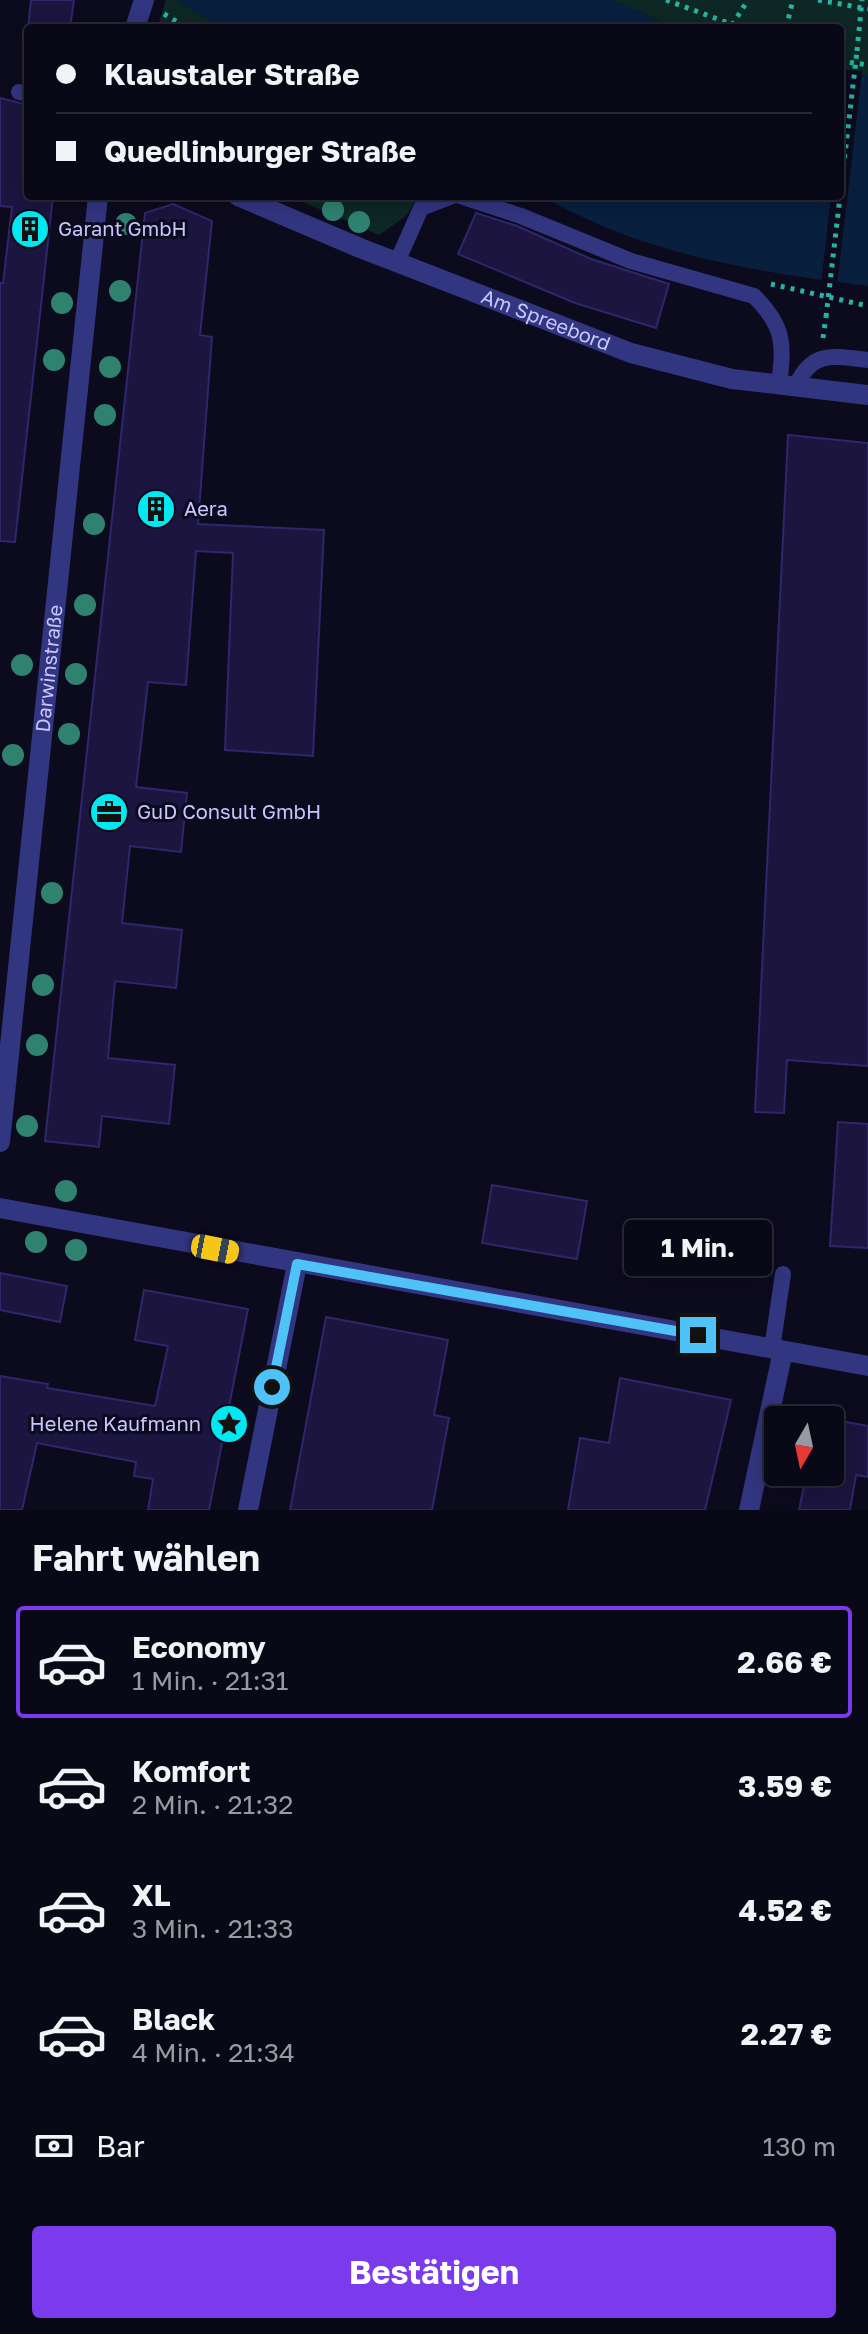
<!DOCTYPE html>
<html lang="de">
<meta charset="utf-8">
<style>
body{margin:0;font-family:"Golos Text",sans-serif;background:#171623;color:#f1f3f6;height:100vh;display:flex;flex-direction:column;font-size:30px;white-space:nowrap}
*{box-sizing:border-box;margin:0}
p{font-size:26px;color:#999aa1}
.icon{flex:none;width:44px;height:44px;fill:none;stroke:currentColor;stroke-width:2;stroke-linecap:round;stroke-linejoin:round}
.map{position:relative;height:1510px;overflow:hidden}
.details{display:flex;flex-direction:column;background:#090816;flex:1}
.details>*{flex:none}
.top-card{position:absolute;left:24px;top:24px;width:820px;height:176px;border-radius:8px;box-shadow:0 4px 20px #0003,0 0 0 2px #292935;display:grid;align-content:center;height:176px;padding:0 32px;background:#090816}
.needle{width:52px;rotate:189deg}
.fabs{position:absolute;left:764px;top:1406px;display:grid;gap:16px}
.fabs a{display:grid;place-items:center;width:80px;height:80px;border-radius:8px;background:#090816;box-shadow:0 4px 20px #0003,0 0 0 2px #292935;font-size:40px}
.end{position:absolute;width:36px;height:36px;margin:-18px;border:10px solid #4fc3f7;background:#111;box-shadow:0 0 0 4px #111}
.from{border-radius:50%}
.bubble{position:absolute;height:56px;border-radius:8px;background:#090816;box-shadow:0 4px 20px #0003,0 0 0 2px #292935;font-size:26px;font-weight:700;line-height:56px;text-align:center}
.car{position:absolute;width:24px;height:48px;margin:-24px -12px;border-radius:10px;box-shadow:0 0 6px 2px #0007;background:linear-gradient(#f5c518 24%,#345 0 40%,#f5c518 0 76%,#345 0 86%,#f5c518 0)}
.top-card b{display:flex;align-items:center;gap:28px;height:76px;font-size:30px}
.top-card b+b{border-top:2px solid #292935}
.top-card i{width:20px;height:20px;background:#f1f3f6}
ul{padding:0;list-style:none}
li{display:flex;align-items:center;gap:24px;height:112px;margin:0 16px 12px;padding:0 16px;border:4px solid transparent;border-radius:8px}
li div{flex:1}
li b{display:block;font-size:30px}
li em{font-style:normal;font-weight:700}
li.on{border-color:#7c3aed}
li>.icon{width:72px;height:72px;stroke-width:1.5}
h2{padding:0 32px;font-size:36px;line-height:96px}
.pay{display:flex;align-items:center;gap:20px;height:88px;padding:0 32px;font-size:30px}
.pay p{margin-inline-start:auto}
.cta{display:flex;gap:16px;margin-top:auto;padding:16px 32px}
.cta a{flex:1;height:92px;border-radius:8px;background:#7c3aed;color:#fff;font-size:32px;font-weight:700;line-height:92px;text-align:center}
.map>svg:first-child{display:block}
</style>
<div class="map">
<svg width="868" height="1510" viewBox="0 0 868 1510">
<rect width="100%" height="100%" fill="#0c0a1d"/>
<!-- green -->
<path fill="#0d2724" d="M166 0H177L222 28H157Z
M612 0H868V76L840 73V28H676Z
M289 196H419L406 216 379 235Z"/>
<!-- water -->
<path fill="#081f3e" d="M177 0H612L676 28H222Z
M840 73 868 76V286C787 276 705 264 628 236 597 225 567 209 538 196H840Z"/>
<!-- pier -->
<path fill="#0c0a1d" d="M845 70 862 71 837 286 821 284 831 196H840V117Z"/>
<!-- building -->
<path fill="#1b153f" stroke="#2f266c" stroke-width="2" d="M31 0H74L70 28H28Z
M0 98 28 105V196H53L15 542 0 541V283H3L12 207 0 206Z
M173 204 212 221 200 335 212 337 198 524 324 530 313 756 225 750 233 553 196 551 186 685 148 682 136 787 187 793 181 852 130 846 122 923 182 930 176 988 115 981 108 1058 175 1065 169 1124 102 1116 99 1147 45 1141 145 213Z
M476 213 517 226 591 259 669 284 656 328 575 303 458 254Z
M788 435 868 443V1066L787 1060 784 1113 755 1112Z
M838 1122 868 1124V1248L830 1246Z
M492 1185 587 1201 577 1259 482 1243Z
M0 1273 67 1286 60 1322 0 1310Z
M144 1290 248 1309 209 1510H148L153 1479 134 1476 136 1462 37 1443 22 1510H0V1376L48 1384 47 1388 155 1406 168 1346 135 1340Z
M326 1317 448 1340 434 1415 449 1418 432 1510H290Z
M620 1378 731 1400 705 1510H568L580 1438 609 1443Z
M830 1419 868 1426V1477L856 1475 850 1510H799L807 1472H830Z"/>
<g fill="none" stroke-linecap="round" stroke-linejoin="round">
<!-- path -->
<path stroke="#26b3a1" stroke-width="5" stroke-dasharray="4 6" stroke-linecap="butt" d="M666 0 742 28
M818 0 868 9
M164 14 188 28
M732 25 748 0
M786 28 793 0
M857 51 862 0
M840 61 868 65
M771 284 868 306
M823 338 826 317"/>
<!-- lane -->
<path stroke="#32357f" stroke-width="16" d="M19 92 28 94
M460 196 521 216 631 261 754 296C785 327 784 344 779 385
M397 262 421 208 452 196
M796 386C812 350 833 356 868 360
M772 1349 783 1274"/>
<!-- street -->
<g stroke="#32357f" stroke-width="20">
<path id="s1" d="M238 196 360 248 631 353 732 379 868 395"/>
<path id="s2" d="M0 1142 98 196"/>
<path d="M0 1208 868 1366"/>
<path d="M248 1510 297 1264"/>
<path d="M749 1510 783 1351"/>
</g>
<!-- path-bridge -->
<path stroke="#26b3a1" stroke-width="5" stroke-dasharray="4 6" stroke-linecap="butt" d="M826 317 857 51"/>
<!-- street-bridge -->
<path stroke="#32357f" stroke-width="20" d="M135 28 144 0"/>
</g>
<!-- trees -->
<g fill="#2f8270">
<circle cx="333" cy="210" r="11"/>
<circle cx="359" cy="222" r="11"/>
<circle cx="126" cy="224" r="11"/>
<circle cx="120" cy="291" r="11"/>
<circle cx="62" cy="303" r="11"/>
<circle cx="54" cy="360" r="11"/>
<circle cx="110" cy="367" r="11"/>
<circle cx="105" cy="415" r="11"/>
<circle cx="94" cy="524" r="11"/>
<circle cx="85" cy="605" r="11"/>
<circle cx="22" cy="665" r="11"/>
<circle cx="76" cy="674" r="11"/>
<circle cx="69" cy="734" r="11"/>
<circle cx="13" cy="755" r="11"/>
<circle cx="52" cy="893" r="11"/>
<circle cx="43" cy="985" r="11"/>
<circle cx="37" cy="1045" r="11"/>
<circle cx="27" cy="1126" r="11"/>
<circle cx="66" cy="1191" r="11"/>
<circle cx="36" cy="1242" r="11"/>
<circle cx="76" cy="1250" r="11"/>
</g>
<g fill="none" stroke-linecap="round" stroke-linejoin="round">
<!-- route -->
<path stroke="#4fc3f7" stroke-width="10" d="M272 1387 297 1264 698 1335"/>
</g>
<!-- icons -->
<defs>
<symbol id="building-disc" viewBox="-11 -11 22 22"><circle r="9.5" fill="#00e9f1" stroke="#0c0a1d"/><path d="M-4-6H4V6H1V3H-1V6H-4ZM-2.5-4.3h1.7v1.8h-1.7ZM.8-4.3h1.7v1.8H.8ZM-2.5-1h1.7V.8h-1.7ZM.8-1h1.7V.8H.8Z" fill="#111"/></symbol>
<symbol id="office-disc" viewBox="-11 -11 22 22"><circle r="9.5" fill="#00e9f1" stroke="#0c0a1d"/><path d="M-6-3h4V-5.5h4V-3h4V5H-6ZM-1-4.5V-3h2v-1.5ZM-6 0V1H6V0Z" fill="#111"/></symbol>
<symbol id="sight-disc" viewBox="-11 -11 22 22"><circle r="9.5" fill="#00e9f1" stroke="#0c0a1d"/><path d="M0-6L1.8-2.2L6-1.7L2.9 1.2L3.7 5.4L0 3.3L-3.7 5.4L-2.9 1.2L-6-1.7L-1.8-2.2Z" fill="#111"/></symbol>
</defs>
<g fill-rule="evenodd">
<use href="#building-disc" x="8" y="207" width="44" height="44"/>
<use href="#building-disc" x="134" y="487" width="44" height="44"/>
<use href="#office-disc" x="87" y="790" width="44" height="44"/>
<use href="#sight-disc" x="207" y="1402" width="44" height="44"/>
</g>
<g text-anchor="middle" stroke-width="6" stroke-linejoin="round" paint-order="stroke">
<!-- poi labels -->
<g font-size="20" fill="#c9c6ff" stroke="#0c0a1d" text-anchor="start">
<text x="58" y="236">Garant GmbH</text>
<text x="184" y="516">Aera</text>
<text x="137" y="819">GuD Consult GmbH</text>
<text x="201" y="1431" text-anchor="end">Helene Kaufmann</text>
</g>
<!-- street labels -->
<g font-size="20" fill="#c9c6ff" stroke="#0c0a1d">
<text dy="7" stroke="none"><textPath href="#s1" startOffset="332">Am Spreebord</textPath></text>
<text dy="7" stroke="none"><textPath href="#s2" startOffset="476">Darwinstraße</textPath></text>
</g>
</g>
</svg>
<div class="fabs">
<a><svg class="needle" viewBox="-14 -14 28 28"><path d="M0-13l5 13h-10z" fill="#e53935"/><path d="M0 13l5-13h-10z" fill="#999aa1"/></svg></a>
</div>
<i class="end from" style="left:272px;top:1387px"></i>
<i class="end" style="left:698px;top:1335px"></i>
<div class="bubble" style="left:624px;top:1220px;width:148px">1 Min.</div>
<i class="car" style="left:215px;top:1249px;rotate:101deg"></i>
<div class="top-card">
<b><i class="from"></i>Klaustaler Straße</b>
<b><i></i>Quedlinburger Straße</b>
</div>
</div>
<section class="details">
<h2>Fahrt wählen</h2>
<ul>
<li class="on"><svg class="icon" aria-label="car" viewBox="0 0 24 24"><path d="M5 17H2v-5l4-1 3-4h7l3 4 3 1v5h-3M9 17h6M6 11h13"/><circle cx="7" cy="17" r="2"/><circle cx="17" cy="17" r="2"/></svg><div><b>Economy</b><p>1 Min. · 21:31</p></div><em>2.66 €</em></li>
<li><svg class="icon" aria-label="car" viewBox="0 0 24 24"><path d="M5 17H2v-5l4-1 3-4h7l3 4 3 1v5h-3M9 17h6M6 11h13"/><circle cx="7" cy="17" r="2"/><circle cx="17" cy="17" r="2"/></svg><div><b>Komfort</b><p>2 Min. · 21:32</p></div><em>3.59 €</em></li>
<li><svg class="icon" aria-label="car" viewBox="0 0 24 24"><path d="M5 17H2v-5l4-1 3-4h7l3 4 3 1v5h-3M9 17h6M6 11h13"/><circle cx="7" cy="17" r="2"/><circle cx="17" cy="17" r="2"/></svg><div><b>XL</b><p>3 Min. · 21:33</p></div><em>4.52 €</em></li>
<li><svg class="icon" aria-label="car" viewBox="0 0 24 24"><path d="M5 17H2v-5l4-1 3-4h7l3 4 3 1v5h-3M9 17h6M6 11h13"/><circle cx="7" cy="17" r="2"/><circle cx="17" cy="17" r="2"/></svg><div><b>Black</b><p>4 Min. · 21:34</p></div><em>2.27 €</em></li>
</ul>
<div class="pay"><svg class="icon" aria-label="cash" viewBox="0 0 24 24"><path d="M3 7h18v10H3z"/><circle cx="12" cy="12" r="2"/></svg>Bar<p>130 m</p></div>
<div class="cta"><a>Bestätigen</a></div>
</section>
